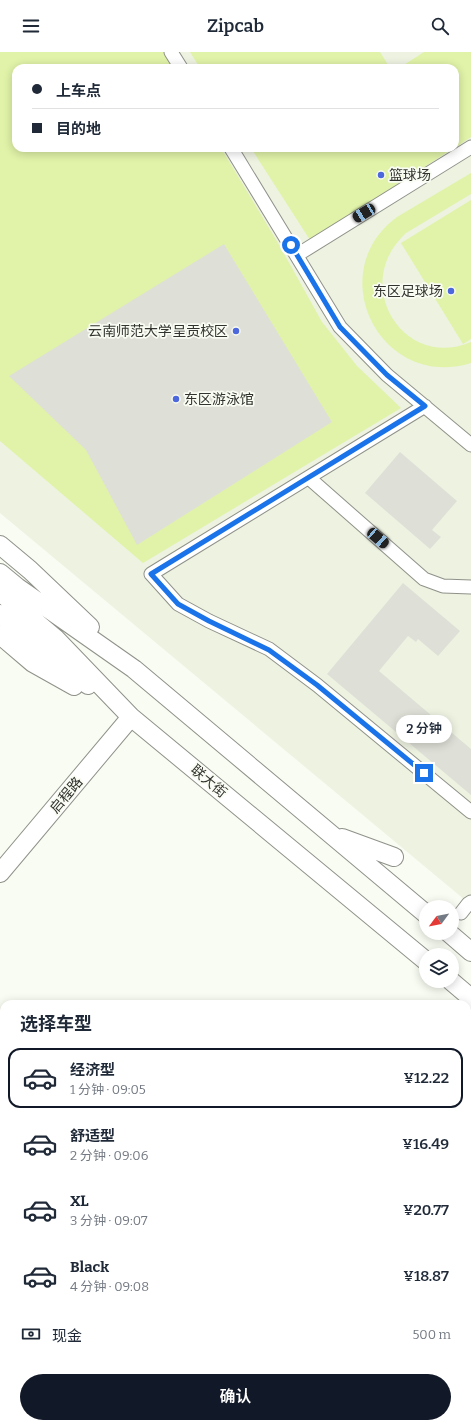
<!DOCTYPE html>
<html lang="zh">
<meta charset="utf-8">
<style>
body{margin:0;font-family:Bitter,"Noto Sans SC",serif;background:#f6f6f7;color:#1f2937;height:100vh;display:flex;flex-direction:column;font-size:15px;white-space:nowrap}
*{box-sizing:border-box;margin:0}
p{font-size:13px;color:#747a83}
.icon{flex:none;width:22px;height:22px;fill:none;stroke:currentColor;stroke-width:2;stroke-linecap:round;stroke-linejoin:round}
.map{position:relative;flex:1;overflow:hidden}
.drawer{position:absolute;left:0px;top:948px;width:471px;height:428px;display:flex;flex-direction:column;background:#fff;border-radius:12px 12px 0 0;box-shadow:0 2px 10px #0003}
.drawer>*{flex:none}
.hud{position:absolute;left:12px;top:12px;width:447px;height:88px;border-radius:12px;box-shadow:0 2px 10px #0003;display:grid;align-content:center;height:88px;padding:0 20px;background:#fff}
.needle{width:26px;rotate:238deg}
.tools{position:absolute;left:419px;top:848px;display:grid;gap:8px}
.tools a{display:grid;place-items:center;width:40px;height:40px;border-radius:50%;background:#fff;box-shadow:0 2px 10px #0003;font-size:20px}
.end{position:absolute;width:18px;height:18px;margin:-9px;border:5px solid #1a73e8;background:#fff;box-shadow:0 0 0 2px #fff}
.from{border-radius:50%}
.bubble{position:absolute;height:28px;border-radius:14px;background:#fff;box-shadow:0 2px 10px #0003;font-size:13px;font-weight:600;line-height:28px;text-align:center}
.car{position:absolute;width:12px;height:24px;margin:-12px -6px;border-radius:5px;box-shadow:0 0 3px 1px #0007;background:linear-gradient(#222 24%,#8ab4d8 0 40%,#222 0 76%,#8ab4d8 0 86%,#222 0)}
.hud b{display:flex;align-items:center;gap:14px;height:38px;font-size:15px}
.hud b+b{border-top:1px solid #e0e1e3}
.hud i{width:10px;height:10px;background:#1f2937}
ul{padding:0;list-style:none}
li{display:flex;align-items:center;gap:12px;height:60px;margin:0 8px 6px;padding:0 12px;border:2px solid transparent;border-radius:12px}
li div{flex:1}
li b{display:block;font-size:15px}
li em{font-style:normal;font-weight:600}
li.active{border-color:#111827}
li>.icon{width:36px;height:36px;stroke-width:1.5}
h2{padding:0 20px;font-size:18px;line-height:48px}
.pay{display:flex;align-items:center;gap:10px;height:44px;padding:0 20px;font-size:15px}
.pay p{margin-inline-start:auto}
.primary-button{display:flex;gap:8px;margin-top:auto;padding:8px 20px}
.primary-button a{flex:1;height:46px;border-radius:24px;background:#111827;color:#fff;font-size:16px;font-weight:600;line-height:46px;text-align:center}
header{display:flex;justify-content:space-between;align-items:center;height:52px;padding:0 20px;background:#fff;font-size:18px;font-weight:600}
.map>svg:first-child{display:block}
</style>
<header><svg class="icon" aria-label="menu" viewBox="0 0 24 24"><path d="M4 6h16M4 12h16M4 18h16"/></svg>Zipcab<svg class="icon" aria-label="search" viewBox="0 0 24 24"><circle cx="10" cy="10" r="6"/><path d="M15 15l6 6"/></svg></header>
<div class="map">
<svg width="471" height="1376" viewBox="0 0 471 1376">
<rect width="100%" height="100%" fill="#f9fcf2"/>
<!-- built -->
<path fill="#edf2e1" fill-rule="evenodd" d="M0 0H471V853L0 461ZM16 16H455V96H16Z"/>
<!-- green -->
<path fill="#e0f3a8" d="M0 0H164L173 16H16V96H221L278 191 322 270 357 314 401 356 143 511 0 389Z
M190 0H380L390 16H200Z
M424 0H471V85L455 96V16H399Z
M251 96H454L310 188Z
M471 121V142L406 181C350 232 403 319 471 290V311C381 339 321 221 397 165Z
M471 148V287L463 292 401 191Z"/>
<!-- building -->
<path fill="#dee0d7" d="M224 192 332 370 137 493 86 398 9 324Z
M400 400 457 449 432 478 441 485 430 497 365 441Z
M403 531 460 579 438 604 418 587 416 590 408 584 379 619 471 697V743L327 622Z"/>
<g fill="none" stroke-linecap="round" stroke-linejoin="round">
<defs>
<path id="street" d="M171 0 181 16
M231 96 340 275 387 323 471 393
M297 203 471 95
M425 354 151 522 178 552 209 569 269 597 317 633 471 760
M309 426 424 527 443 534 471 535
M461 861 468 852 471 850"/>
<path id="secondary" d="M0 493 30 518 90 575
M0 521 17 535 134 617 426 862
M0 540 56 587 131 665 426 909
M0 562 44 599 88 633
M0 583 33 611 74 634
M342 786 394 805
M0 821 131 665
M449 881 471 900
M451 929 471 946
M467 962 471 957
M467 989 471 984
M0 1100 4 1103
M325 1372 330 1376
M108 1376 111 1372
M157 1376 161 1372"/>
</defs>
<!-- street casing -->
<use href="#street" stroke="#8f9289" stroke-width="15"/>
<!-- secondary casing -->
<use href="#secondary" stroke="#8f9289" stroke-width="20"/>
<!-- street -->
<use href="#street" stroke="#fff" stroke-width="13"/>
<!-- secondary -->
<use href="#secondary" stroke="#fff" stroke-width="18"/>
</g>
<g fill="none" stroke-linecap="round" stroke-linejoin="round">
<!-- route -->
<path stroke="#1a73e8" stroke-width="5" d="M291 193 340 275 387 323 425 354 151 522 178 552 209 569 269 598 317 633 424 721"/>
</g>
<!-- markers -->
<g fill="#4d68dc" stroke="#f9fcf2" stroke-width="1.5">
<circle cx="381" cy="123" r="4"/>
<circle cx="451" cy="239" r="4"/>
<circle cx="236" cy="279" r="4"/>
<circle cx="176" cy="347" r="4"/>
</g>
<g text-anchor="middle" stroke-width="3.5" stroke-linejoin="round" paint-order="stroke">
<!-- poi labels -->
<g font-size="14" fill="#32332f" stroke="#f9fcf2" text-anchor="start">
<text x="389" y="128">篮球场</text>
<text x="443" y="244" text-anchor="end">东区足球场</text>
<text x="228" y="284" text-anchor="end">云南师范大学呈贡校区</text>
<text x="184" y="352">东区游泳馆</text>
</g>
<!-- street labels -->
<g font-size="14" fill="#32332f" stroke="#f9fcf2">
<text transform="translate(209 729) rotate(40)" y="5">联大街</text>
<text transform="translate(66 743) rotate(-50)" y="5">启程路</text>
</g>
</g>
</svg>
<div class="tools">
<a><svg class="needle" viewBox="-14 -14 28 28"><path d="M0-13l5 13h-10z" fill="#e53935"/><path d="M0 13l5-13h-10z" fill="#747a83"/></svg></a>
<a><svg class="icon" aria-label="layers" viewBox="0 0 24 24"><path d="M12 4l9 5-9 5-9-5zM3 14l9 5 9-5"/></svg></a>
</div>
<i class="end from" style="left:291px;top:193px"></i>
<i class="end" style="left:424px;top:721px"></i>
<div class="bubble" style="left:396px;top:663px;width:56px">2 分钟</div>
<i class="car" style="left:364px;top:161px;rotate:239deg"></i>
<i class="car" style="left:378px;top:486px;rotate:131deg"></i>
<div class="hud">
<b><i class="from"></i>上车点</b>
<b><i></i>目的地</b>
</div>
<section class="drawer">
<h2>选择车型</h2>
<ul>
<li class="active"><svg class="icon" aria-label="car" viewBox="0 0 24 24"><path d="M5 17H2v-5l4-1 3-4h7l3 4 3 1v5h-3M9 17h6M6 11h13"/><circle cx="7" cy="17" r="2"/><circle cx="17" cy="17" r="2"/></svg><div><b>经济型</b><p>1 分钟 · 09:05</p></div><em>¥12.22</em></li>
<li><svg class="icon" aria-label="car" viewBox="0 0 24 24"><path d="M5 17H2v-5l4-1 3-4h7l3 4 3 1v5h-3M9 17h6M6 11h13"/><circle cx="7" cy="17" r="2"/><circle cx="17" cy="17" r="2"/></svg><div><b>舒适型</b><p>2 分钟 · 09:06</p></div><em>¥16.49</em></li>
<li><svg class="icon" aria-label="car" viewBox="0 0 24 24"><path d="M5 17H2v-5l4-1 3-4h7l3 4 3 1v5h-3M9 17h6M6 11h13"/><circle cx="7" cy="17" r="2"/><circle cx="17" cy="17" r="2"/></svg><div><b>XL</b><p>3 分钟 · 09:07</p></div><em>¥20.77</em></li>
<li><svg class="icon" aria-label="car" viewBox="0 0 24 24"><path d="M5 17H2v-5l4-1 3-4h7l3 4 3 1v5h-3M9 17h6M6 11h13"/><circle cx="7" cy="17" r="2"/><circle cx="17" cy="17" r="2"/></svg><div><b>Black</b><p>4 分钟 · 09:08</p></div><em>¥18.87</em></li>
</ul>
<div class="pay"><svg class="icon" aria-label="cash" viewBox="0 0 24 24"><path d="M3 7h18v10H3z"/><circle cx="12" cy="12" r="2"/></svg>现金<p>500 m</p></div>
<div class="primary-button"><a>确认</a></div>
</section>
</div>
